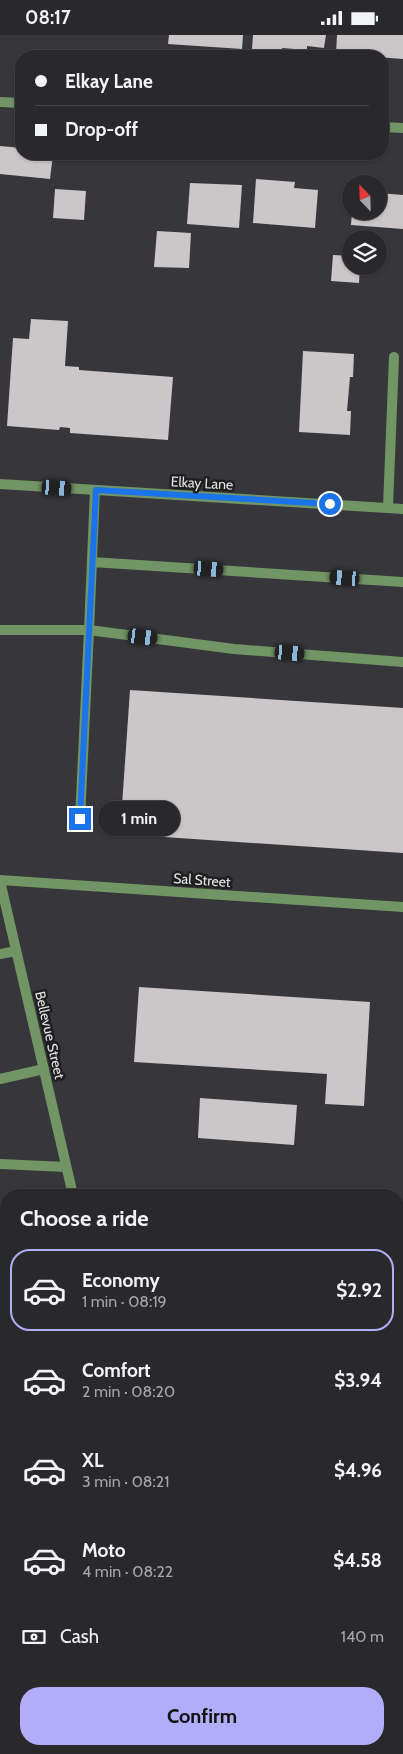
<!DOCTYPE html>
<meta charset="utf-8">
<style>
body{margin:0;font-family:Cabin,sans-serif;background:#353538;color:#f1f3f6;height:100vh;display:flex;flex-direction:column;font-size:19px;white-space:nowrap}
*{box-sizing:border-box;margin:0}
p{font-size:16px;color:#a5a6a9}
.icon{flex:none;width:28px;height:28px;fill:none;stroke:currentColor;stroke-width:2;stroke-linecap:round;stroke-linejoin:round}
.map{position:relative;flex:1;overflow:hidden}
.sheet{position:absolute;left:0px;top:1154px;width:404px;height:566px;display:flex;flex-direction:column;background:#29292c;border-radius:20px 20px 0 0;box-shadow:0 1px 4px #0004,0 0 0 1px #454548}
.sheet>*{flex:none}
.hud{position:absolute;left:15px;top:15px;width:374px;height:110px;border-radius:20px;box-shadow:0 1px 4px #0004,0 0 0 1px #454548;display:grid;align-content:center;height:110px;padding:0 20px;background:#29292c}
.needle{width:32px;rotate:337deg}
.fabs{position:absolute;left:342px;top:140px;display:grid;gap:10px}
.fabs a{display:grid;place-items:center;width:45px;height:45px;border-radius:50%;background:#29292c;box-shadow:0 1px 4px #0004,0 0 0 1px #454548;font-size:25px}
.end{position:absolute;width:22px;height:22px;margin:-11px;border:6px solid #1a73e8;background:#fff;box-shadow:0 0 0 2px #fff}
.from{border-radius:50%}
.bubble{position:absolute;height:35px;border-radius:18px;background:#29292c;box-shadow:0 1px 4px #0004,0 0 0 1px #454548;font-size:16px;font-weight:700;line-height:35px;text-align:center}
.car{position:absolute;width:15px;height:30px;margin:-15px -8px;border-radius:6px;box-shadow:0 0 4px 1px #0007;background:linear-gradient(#222 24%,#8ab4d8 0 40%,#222 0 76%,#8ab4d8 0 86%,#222 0)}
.hud b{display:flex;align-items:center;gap:18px;height:48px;font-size:19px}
.hud b+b{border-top:1px solid #454548}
.hud i{width:12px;height:12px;background:#f1f3f6}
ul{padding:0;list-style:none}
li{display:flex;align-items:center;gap:15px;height:82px;margin:0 10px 8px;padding:0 10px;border:2px solid transparent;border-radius:20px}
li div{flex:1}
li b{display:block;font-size:19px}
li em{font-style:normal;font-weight:700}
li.current{border-color:#b2adf9}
li>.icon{width:45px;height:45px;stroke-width:1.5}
h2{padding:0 20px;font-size:22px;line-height:60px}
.pay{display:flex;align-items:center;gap:12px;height:55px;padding:0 20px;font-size:19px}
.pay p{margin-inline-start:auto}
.primary-button{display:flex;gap:10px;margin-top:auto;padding:10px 20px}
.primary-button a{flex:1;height:58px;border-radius:20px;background:#b2adf9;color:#111;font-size:20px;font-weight:700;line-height:58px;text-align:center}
.status{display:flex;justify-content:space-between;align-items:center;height:35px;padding:0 25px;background:#29292c;direction:ltr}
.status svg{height:14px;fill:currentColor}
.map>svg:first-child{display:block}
</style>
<div class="status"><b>08:17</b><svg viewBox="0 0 49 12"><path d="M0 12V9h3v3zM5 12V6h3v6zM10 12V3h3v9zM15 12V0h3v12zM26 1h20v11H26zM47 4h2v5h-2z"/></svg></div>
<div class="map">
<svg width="403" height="1719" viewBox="0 0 403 1719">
<rect width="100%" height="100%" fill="#37373b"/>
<!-- building -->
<path fill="#cbc7c9" d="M169 0H243L242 14 168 9Z
M253 0H326L324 13 307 11V15L282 13V16L252 14Z
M337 0H403V24L336 19Z
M0 111 21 113V119H53L50 144 0 139Z
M256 144 295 147 294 153 318 155 315 193 253 188Z
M190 148 242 150 239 193 187 189Z
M55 154 86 156 84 185 53 183Z
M379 158 403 160V194L351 190 352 176H379Z
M157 196 191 198 189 233 154 232Z
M333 220 351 221V231H360L359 248 331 246Z
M31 284 68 286 65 331 79 332V335L173 342 168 405 70 398V393L60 392 59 395 7 391 13 303 29 304Z
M303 316 354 319 353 342H350L347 376H351L350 400 299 397Z
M130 655 403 673V818L120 799Z
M139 952 370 967 364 1071 325 1069 327 1039 134 1027Z
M200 1063 297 1070 294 1110 198 1103Z
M6 1478V1529L0 1530V1479Z
M398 1481 403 1484V1500L398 1509Z
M398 1520H403V1553H398Z
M0 1659 6 1660V1701L0 1700Z"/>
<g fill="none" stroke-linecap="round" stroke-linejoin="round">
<!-- service -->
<path stroke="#719565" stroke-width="10" d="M95 455 89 595 234 614 403 627
M388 472 394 322
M92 527 403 547
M0 595H89L80 784
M0 919 16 916
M0 1044 44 1034
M0 1129 66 1132
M0 1284 6 1283
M398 1390 403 1389
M0 1626 6 1627
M53 1714 64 1719"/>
<!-- minor -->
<path stroke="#719565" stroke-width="10" d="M0 67 21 68
M382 92 403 93
M0 449 403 474
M0 845 403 872
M398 1325 403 1324
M0 1411 6 1410"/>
<!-- tertiary -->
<path stroke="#719565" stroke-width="10" d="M0 846 73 1160
M202 1714 203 1719"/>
</g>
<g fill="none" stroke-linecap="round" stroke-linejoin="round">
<!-- route -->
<path stroke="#1a73e8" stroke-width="6" d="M80 784 96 455 330 469"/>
</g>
<g text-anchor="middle" stroke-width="5" stroke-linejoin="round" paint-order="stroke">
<!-- street labels -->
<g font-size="14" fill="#e3e4e6" stroke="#1f1f20">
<text transform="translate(202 448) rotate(3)" y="5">Elkay Lane</text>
<text transform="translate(202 845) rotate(4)" y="5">Sal Street</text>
<text transform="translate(50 1000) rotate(77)" y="5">Bellevue Street</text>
</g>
</g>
</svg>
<div class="fabs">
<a><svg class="needle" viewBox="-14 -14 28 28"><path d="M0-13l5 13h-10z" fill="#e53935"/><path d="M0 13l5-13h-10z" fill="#a5a6a9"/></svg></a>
<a><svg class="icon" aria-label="layers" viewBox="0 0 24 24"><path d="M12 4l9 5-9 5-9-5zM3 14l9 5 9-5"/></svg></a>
</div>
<i class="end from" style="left:330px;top:469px"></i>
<i class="end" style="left:80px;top:784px"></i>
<div class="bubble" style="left:98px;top:766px;width:82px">1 min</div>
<i class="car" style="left:57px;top:453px;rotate:94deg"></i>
<i class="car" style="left:209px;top:534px;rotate:94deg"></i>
<i class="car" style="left:345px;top:543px;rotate:274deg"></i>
<i class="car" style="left:143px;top:602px;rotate:97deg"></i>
<i class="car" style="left:290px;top:618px;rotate:95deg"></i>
<div class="hud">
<b><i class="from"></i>Elkay Lane</b>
<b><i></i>Drop-off</b>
</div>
<section class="sheet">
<h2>Choose a ride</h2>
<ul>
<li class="current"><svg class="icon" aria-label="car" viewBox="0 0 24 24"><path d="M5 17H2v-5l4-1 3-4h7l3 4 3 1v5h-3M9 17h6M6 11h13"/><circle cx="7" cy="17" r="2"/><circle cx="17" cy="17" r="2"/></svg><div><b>Economy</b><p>1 min · 08:19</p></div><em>$2.92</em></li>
<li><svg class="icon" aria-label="car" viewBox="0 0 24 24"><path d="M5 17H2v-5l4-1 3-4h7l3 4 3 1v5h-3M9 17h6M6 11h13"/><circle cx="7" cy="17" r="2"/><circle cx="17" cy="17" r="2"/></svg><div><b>Comfort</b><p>2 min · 08:20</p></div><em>$3.94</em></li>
<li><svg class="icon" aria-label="car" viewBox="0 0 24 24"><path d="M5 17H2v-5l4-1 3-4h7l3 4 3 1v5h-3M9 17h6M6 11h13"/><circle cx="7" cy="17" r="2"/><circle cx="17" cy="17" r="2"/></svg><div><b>XL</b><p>3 min · 08:21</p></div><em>$4.96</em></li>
<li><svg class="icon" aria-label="car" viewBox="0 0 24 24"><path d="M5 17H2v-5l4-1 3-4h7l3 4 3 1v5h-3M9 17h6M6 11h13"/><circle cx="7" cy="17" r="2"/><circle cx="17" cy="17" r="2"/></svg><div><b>Moto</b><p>4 min · 08:22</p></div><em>$4.58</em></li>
</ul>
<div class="pay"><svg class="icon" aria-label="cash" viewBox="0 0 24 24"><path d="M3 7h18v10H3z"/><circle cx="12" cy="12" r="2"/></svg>Cash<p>140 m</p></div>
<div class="primary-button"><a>Confirm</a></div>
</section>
</div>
